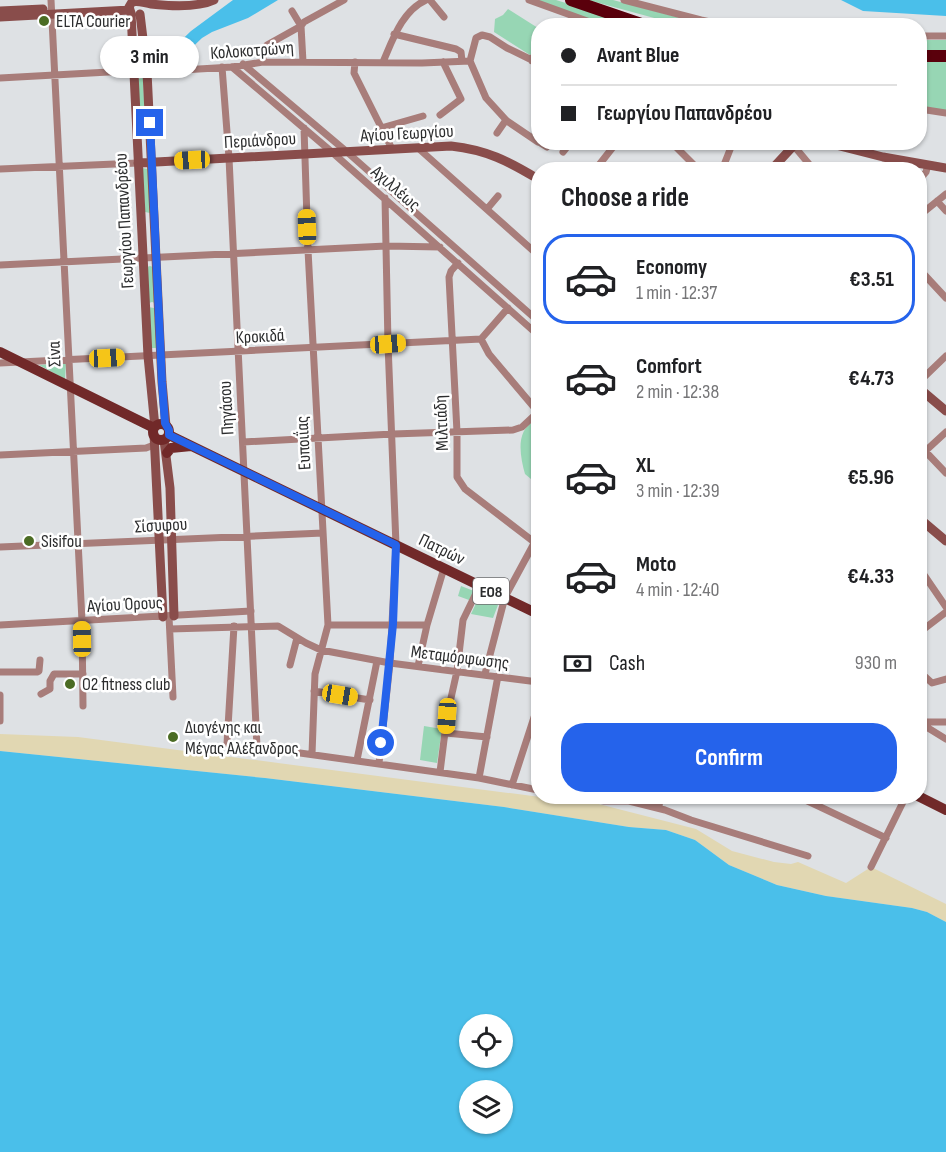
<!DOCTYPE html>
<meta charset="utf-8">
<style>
body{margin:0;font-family:"Sofia Sans Condensed",sans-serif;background:#f6f6f6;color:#202124;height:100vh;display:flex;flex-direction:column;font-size:22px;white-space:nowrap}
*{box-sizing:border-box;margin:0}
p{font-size:20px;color:#757577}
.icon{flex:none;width:33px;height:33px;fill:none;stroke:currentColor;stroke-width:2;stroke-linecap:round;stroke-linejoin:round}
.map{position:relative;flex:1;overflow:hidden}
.panel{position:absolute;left:531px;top:162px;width:396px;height:642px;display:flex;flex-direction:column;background:#fff;border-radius:24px;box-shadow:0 2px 4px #0004}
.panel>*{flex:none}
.banner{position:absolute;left:531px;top:18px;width:396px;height:132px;border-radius:24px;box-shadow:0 2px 4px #0004;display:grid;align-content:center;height:132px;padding:0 30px;background:#fff}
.controls{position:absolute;left:459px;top:1014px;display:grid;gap:12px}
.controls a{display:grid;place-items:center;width:54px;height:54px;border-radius:50%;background:#fff;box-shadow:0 2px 4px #0004;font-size:30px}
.end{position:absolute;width:27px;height:27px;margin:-14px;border:8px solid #2563eb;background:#fff;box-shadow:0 0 0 3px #fff}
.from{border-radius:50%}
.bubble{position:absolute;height:42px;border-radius:21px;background:#fff;box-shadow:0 2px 4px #0004;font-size:20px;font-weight:700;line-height:42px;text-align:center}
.car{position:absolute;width:18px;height:36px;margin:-18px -9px;border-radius:8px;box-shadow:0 0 4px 2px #0007;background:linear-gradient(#f5c518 24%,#345 0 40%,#f5c518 0 76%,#345 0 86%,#f5c518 0)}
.banner b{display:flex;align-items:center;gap:21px;height:57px;font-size:22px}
.banner b+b{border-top:2px solid #e0e0e0}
.banner i{width:15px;height:15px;background:#202124}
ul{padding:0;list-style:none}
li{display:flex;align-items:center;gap:18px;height:90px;margin:0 12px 9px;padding:0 18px;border:3px solid transparent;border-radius:24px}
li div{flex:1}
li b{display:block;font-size:22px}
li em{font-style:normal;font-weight:700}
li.current{border-color:#2563eb}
li>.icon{width:54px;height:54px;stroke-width:1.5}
h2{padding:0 30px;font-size:27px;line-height:72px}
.pay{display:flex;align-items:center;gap:15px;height:66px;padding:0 30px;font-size:22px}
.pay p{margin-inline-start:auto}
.action{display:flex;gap:12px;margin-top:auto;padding:12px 30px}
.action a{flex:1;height:69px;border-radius:24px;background:#2563eb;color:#fff;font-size:24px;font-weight:700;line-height:69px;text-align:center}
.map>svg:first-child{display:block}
</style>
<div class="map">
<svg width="946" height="1152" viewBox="0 0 946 1152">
<rect width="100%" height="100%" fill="#dee1e4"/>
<!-- green -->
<path fill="#97d6b4" d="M535 0H556L637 25H607Z
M588 0H613L707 25H680Z
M508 9 538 28V38L532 54 530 55 494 32 495 19 503 15Z
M920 40H946V51H920Z
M920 60 946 61V111L920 106Z
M143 78 145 122 141 121 138 123 136 79Z
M142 168 148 169 150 213 145 212Z
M150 266 153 267 155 303 152 302 149 303 147 267Z
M148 307 154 308 157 348H151Z
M66 363 65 379 39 365Z
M535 421H538V485L525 474C520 456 515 430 535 421Z
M461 586 474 591 469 600 458 596Z
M480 595 498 605 493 618 471 614Z
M424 726 442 729 437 763 420 760Z"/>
<!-- sand -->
<path fill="#e1d7b2" d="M0 734 78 737 586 803 587 801 696 829 732 851 774 862 791 864 798 862 846 883 871 867 946 904V922L927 912 912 908 826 896 777 885 729 865 695 840 666 830 629 827 504 807 265 778 0 751Z"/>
<!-- water -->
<path fill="#4abfea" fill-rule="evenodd" d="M233 0H278L248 18 212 32 202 38 177 62 167 63 160 61 191 31Z
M841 0H946V16L863 11Z
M0 751 265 778 504 807 629 827 666 830 695 840 729 865 777 885 826 896 912 908 927 912 946 922V1152H0ZM470 1024H502V1058H470ZM470 1090H502V1124H470Z"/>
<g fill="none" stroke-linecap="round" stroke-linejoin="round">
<!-- street -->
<path stroke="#a87d7a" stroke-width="7" d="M51 0 82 621 83 706
M430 0 444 17
M529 0 601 26
M624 0 701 20 728 26
M394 34 456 49 461 52 462 61
M920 36H946
M470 61 486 98 507 121 538 142
M470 61 476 38 482 35 490 37 507 48 538 63
M532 61 538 45
M263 62V51L267 45 301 26 292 11
M303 62 301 26 304 22 344 0
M355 62 354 73 392 149
M383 62C393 39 402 11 426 0
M243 64 347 152 538 321
M222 67 229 158 257 747 479 778 538 790
M232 67 333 153 538 335
M0 78 127 71 133 73 232 67 263 62 422 63 470 61
M920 109 946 113
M440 115 461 99 443 62
M304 128 308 250 328 625 315 674 312 754
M381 128 423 116
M497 133 506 120
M539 142 547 147
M674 145 699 170
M794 146 814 170
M418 148 538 255
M563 152 571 142
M0 169 138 163
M595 170 617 142
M722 170 733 142
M920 179 926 172 928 165
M937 201 946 211
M487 209 498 196
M920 215 946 194
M458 263 451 271 449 277 457 432V477L465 489 538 545
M0 265 386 246 440 247
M920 270 946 298
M481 339 489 354 538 412
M0 363 481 339 508 308
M920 381 946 356
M243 442 393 434 513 430 522 427 538 412
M925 451 946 473
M0 455 146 448 154 445
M920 456 946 432
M0 547 323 533
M920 569 946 607
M169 617 173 697
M0 625 251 611
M328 625H427
M170 629 278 626 306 643 321 650 390 663 538 682
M920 632 946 612
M290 665 297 638
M418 666 427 625 444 568
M0 672H37L39 671 40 660
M920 672 932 683 946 679
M485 674 505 597 538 536
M314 691 370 700
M41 694 50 689V681L54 674H83
M0 695V721
M920 722H946
M920 723 946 739
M446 733 487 737
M227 744 234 626
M357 760 377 661
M379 763 390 663 396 545 388 344 385 198
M440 772 447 716 457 671 463 620 480 585
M479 778 498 676
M512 785 538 705
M577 796 604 801H629L665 810 691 820 808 856
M797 796 886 838
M659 808 660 796
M871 867 906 796"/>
<!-- secondary -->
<path stroke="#894d4b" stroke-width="9" d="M0 11 43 9
M140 14 147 72 162 382 166 426
M0 17 130 10
M824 142 883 157 946 168
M138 163 451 146C487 150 508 161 538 179
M771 170 797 142
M920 389 946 411
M155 427 148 356 131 13 129 7 132 2C138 0 144 3 151 4 169 6 197 8 214 0
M154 434 163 617
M164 440 170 488 174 616
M920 519 946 541"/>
<!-- primary -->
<path stroke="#712929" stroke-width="10" d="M0 352 154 428
M153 432a8 8 0 1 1 16 0a8 8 0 1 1-16 0Z
M169 435 538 614
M167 453 171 448 191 446
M918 796 946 810"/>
<!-- highway -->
<path stroke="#5a000c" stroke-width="12" d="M571 0 647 26
M920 56H946"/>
</g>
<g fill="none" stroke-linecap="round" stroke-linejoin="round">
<!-- route -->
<path stroke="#2563eb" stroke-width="8" d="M150 123 162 382 165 423 169 430V435L396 545 393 624 381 743"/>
</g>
<!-- markers -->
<g fill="#4b6c24" stroke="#fff" stroke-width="2">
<circle cx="44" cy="21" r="6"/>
<circle cx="29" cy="541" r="6"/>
<circle cx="70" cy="684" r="6"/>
<circle cx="173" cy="737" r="6"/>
</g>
<g text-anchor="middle" stroke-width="5" stroke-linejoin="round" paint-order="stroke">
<!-- shield labels -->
<rect fill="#fff" stroke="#6b6c6d" stroke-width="1.5" x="473" y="578" width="36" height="26" rx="4.5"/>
<g font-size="16" font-weight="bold" fill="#2c2d2e">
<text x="491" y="597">ΕΟ8</text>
</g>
<!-- poi labels -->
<g font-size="18" fill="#2c2d2e" stroke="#fff" text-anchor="start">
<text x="56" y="27">ELTA Courier</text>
<text x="41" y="547">Sisifou</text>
<text x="82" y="690">O2 fitness club</text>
<text x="185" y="733">Διογένης και<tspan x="185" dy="21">Μέγας Αλέξανδρος</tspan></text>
</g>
<!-- street labels -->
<g font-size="18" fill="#2c2d2e" stroke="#fff">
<text transform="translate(252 50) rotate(-4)" y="6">Κολοκοτρώνη</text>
<text transform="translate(407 133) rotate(-3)" y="6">Αγίου Γεωργίου</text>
<text transform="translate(260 140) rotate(-3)" y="6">Περιάνδρου</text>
<text transform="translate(396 188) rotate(41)" y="6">Αχιλλέως</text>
<text transform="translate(124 221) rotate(-93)" y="6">Γεωργίου Παπανδρέου</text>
<text transform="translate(260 336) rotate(-3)" y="6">Κροκιδά</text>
<text transform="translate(54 354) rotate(-92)" y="6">Σίνα</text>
<text transform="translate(226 408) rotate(-93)" y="6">Πηγάσου</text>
<text transform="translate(441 423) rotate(-92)" y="6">Μιλτιάδη</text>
<text transform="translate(303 443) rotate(-93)" y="6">Ευποιΐας</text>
<text transform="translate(161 525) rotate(-3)" y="6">Σίσυφου</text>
<text transform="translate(442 549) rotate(26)" y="6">Πατρών</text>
<text transform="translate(125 604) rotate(-3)" y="6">Αγίου Όρους</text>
<text transform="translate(460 657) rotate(7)" y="6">Μεταμόρφωσης</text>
</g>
</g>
</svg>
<div class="controls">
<a><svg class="icon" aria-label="locate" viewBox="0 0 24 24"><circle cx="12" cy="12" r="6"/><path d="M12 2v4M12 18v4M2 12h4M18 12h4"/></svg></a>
<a><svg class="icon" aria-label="layers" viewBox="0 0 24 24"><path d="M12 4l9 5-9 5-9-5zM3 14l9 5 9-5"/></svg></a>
</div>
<i class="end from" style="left:381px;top:743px"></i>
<i class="end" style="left:150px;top:123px"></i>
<div class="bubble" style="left:100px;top:36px;width:99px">3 min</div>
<i class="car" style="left:192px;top:160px;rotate:267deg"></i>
<i class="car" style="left:307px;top:227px;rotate:358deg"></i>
<i class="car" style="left:388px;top:344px;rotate:86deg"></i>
<i class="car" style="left:107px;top:358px;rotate:87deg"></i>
<i class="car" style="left:82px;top:639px;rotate:359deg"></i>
<i class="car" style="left:340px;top:695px;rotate:100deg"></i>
<i class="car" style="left:447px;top:716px;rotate:184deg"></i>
<div class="banner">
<b><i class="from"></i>Avant Blue</b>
<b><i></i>Γεωργίου Παπανδρέου</b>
</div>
<section class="panel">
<h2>Choose a ride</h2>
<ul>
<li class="current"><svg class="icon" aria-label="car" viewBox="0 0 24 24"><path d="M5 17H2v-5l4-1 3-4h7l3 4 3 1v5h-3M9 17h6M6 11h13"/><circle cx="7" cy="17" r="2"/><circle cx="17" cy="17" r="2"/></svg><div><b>Economy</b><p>1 min · 12:37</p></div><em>€3.51</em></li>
<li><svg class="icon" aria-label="car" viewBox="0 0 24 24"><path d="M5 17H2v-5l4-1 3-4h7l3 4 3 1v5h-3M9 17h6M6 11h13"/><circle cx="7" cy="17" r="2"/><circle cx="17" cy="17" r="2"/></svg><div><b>Comfort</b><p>2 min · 12:38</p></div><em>€4.73</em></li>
<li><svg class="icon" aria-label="car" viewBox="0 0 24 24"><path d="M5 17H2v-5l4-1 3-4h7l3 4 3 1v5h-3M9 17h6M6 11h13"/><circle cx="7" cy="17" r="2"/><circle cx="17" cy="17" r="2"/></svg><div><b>XL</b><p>3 min · 12:39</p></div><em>€5.96</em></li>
<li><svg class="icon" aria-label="car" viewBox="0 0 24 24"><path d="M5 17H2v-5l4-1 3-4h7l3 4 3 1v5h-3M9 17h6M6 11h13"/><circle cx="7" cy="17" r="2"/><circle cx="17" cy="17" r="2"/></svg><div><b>Moto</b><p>4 min · 12:40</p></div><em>€4.33</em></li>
</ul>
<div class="pay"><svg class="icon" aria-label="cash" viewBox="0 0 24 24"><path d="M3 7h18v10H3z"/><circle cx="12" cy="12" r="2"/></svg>Cash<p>930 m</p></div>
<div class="action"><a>Confirm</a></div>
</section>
</div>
